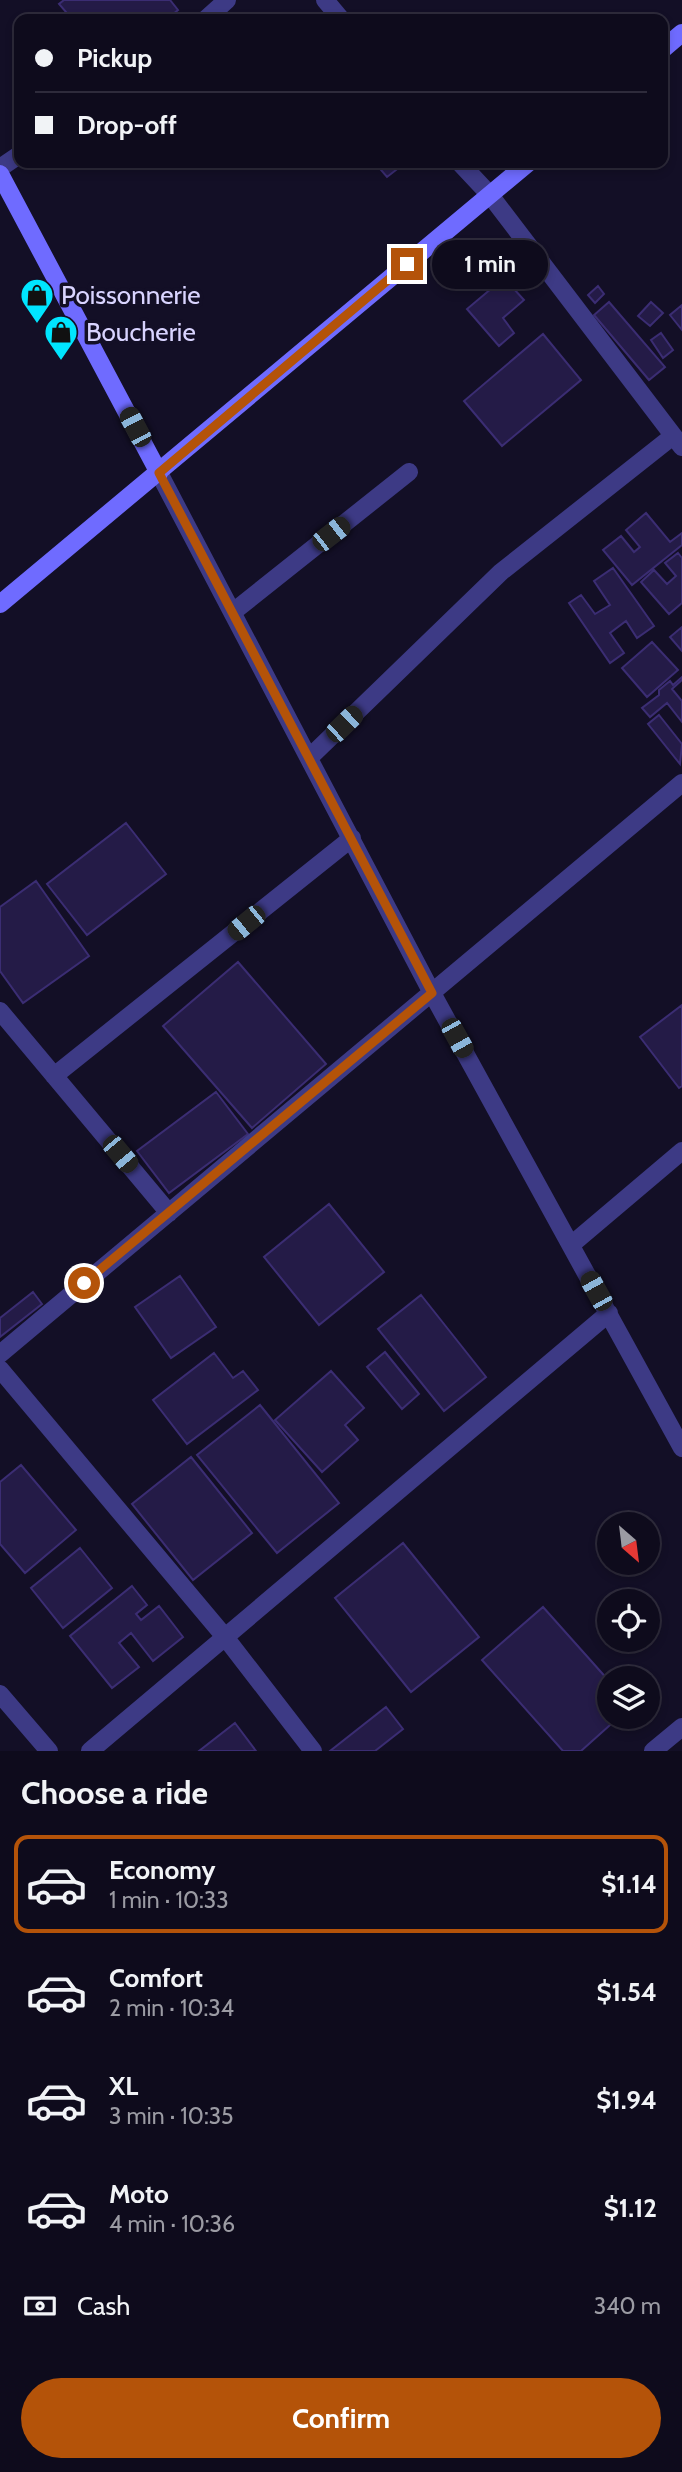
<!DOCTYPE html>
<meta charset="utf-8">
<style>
body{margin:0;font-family:Cabin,sans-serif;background:#1c1929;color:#f1f3f6;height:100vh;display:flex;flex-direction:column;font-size:26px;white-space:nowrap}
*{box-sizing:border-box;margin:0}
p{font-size:23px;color:#9b9ba3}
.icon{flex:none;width:38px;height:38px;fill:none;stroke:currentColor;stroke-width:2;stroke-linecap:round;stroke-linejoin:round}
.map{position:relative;height:1751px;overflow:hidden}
.details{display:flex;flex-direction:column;background:#0e0b1c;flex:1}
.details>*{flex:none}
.guide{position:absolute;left:14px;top:14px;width:654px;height:154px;border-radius:14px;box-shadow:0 4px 10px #0003,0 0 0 2px #2e2b3b;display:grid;align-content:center;height:154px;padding:0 21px;background:#0e0b1c}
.needle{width:46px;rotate:152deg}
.fabs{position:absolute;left:597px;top:1512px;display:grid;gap:14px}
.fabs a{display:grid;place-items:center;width:63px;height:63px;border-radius:50%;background:#0e0b1c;box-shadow:0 4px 10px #0003,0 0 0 2px #2e2b3b;font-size:35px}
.end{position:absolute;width:32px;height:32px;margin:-16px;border:9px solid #b45309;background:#fff;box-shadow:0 0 0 4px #fff}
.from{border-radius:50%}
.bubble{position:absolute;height:49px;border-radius:24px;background:#0e0b1c;box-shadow:0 4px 10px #0003,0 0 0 2px #2e2b3b;font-size:23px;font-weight:800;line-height:49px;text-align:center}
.car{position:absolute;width:21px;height:42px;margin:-21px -10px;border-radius:9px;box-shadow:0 0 5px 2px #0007;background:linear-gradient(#222 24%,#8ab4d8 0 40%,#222 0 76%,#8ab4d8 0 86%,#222 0)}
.guide b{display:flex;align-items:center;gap:24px;height:66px;font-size:26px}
.guide b+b{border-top:2px solid #2e2b3b}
.guide i{width:18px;height:18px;background:#f1f3f6}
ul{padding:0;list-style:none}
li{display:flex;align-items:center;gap:21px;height:98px;margin:0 14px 10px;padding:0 7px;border:4px solid transparent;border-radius:14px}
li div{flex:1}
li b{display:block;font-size:26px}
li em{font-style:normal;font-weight:800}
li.selected{border-color:#b45309}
li>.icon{width:63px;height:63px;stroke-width:1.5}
h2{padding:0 21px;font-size:32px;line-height:84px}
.pay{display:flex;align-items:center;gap:18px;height:77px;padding:0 21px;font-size:26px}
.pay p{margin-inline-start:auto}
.primary-button{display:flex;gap:14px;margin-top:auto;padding:14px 21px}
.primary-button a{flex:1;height:80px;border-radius:42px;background:#b45309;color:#fff;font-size:28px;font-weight:800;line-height:80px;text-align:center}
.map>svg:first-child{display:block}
</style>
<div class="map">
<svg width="682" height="1751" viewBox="0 0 682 1751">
<rect width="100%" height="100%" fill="#130f26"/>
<!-- building -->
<path fill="#241b47" stroke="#3b2d73" stroke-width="2" d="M64 0H170L178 10 167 19H72L59 4Z
M375 163H405L387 177Z
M504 278 524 300 503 318 514 333 499 346 467 309Z
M598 286 604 294 595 303 588 295Z
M609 302 665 367 649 380 594 315Z
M651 302 663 313 650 326 638 316Z
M682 305V330L670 315Z
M661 333 673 350 663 358 651 340Z
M543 334 581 380 502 446 464 401Z
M646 513 670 542 682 533V545L632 585 603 550 621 536 634 552 640 547 626 530Z
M678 553 682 558V603L669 614 641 582 654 570 667 584 676 576 665 563Z
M613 568 654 626 637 638 626 621 610 633 624 653 610 663 569 603 581 595 595 614 610 605 594 581Z
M682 627V651L670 637Z
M652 642 678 670 647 697 622 668Z
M682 677V680L672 689 682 701V722L667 703 650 717 642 708 659 695V690L670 681 673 685Z
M659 715 682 744 680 764 648 724Z
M126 823 166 874 87 935 47 884Z
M36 881 89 956 23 1003 0 971V907Z
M238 962 326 1064 252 1128 163 1026Z
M682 1005V1086L679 1088 640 1037Z
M216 1092 248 1134 169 1193 137 1151Z
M329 1204 384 1272 319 1325 264 1257Z
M180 1276 216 1327 171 1358 135 1307Z
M33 1292 42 1304 0 1337V1318Z
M421 1295 486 1377 444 1411 378 1329Z
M385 1352 419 1394 402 1409 367 1367Z
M214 1353 233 1378 243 1371 258 1390 187 1444 153 1400Z
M331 1371 364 1408 345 1425 358 1440 322 1472 275 1420Z
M260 1405 339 1503 277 1553 197 1455Z
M191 1457 252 1533 193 1580 132 1504Z
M21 1465 76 1530 25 1573 0 1544V1482Z
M403 1543 479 1637 411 1692 335 1598Z
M80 1548 112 1588 63 1628 31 1588Z
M132 1586 147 1605 136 1614 141 1620 159 1606 183 1637 153 1661 131 1633 119 1643 139 1667 112 1688 70 1636Z
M543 1607 609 1681V1717H619L581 1751H563L482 1660Z
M386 1707 403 1729 375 1751H330Z
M235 1723 256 1751H199Z"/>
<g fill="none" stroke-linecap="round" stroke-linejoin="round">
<!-- street -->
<path stroke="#3d3a85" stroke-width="18" d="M325 0 341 19
M206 19 227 0
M460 163 490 195 682 447
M0 168 19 155
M159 473 432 993 682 1448
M233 612 409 472
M309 758 501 572 673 436
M0 1011 169 1213
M54 1076 352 838
M571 1245 682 1151
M0 1354 682 783
M0 1369 225 1637 313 1751
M0 1694 49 1751
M90 1751 609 1313
M653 1751 682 1727"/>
<!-- secondary -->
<path stroke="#6f6bff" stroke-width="18" d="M663 49 682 33
M0 174 159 473
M0 604 528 163"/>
</g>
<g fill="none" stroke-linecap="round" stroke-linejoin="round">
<!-- route -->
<path stroke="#b45309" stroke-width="9" d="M84 1283 432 993 159 473 407 264"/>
</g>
<!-- icons -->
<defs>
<symbol id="shop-pin" viewBox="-11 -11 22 30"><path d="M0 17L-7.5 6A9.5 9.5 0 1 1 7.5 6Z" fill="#00e5ff" stroke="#130f26"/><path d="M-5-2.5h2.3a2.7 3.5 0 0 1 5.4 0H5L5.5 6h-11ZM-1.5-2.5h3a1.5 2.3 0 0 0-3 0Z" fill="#111"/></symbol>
</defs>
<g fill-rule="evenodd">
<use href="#shop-pin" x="18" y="276" width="38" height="52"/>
<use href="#shop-pin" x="42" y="313" width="38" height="52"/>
</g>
<g text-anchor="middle" stroke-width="7" stroke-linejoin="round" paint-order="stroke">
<!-- poi labels -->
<g font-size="26" fill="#d9d4ff" stroke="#130f26" text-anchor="start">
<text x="61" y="304">Poissonnerie</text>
<text x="86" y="341">Boucherie</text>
</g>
</g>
</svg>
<div class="fabs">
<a><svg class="needle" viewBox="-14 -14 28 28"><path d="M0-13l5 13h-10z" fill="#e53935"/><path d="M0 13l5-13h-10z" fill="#9b9ba3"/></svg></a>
<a><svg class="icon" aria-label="locate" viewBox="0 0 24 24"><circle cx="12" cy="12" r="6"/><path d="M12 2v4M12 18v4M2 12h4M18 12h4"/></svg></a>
<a><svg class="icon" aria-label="layers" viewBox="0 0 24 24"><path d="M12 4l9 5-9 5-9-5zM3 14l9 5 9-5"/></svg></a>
</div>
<i class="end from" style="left:84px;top:1283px"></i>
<i class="end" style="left:407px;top:264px"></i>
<div class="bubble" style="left:432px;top:240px;width:116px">1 min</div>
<i class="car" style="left:135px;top:427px;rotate:332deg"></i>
<i class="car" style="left:331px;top:534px;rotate:52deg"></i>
<i class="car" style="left:344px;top:724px;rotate:46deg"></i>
<i class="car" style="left:246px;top:923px;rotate:231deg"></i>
<i class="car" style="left:457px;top:1038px;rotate:151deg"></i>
<i class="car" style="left:120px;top:1154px;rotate:140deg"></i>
<i class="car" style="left:596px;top:1291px;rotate:331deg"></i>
<div class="guide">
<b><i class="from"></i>Pickup</b>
<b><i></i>Drop-off</b>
</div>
</div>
<section class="details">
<h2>Choose a ride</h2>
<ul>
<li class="selected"><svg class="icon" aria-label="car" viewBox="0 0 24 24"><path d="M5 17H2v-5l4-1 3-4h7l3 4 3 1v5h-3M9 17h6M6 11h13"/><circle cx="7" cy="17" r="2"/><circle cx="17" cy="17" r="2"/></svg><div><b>Economy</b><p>1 min · 10:33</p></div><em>$1.14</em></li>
<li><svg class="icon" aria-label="car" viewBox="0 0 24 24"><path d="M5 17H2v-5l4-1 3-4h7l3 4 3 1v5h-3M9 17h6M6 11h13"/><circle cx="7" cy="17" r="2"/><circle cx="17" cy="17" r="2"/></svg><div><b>Comfort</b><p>2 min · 10:34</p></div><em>$1.54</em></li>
<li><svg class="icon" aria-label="car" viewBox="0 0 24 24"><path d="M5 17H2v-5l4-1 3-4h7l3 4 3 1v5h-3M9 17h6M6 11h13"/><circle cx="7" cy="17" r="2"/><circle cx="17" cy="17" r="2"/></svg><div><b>XL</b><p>3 min · 10:35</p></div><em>$1.94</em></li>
<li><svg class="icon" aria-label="car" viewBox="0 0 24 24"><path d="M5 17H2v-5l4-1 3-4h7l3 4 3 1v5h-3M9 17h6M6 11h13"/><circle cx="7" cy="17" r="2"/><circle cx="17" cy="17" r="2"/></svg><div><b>Moto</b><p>4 min · 10:36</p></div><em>$1.12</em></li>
</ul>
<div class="pay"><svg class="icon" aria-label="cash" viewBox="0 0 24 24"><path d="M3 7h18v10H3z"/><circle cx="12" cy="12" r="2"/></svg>Cash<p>340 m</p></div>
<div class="primary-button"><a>Confirm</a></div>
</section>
